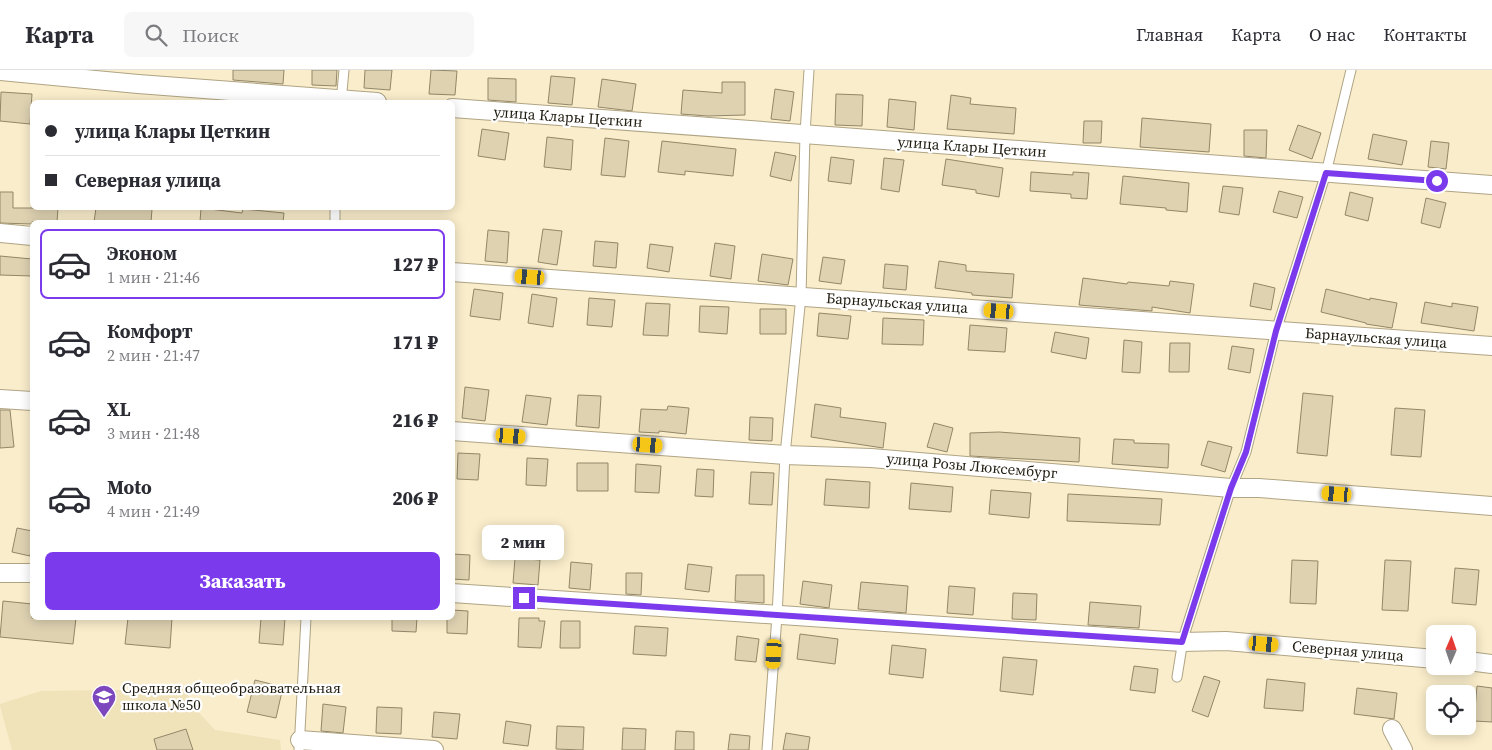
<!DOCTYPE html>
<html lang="ru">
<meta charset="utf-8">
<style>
body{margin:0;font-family:"Source Serif 4",serif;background:#f7f7f7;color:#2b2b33;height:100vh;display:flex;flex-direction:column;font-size:19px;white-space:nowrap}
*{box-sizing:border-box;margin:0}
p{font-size:16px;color:#7c7c81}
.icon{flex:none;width:28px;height:28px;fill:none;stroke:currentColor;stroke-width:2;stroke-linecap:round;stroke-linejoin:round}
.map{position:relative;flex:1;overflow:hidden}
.details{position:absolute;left:30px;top:150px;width:425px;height:400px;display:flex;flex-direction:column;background:#fff;border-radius:8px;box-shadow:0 2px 12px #0003}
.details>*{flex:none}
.top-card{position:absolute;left:30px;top:30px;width:425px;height:110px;border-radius:8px;box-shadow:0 2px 12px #0003;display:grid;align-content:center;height:110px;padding:0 15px;background:#fff}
.needle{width:32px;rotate:2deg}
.tools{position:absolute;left:1426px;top:555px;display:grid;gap:10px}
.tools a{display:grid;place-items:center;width:50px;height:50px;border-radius:8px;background:#fff;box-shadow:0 2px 12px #0003;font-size:25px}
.end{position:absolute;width:22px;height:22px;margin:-11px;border:6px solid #7c3aed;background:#fff;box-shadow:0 0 0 2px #fff}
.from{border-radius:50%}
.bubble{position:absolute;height:35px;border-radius:8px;background:#fff;box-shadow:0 2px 12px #0003;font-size:16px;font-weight:800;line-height:35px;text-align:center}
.car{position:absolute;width:15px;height:30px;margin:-15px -8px;border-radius:6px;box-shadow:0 0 4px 1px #0007;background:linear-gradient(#f5c518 24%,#345 0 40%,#f5c518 0 76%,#345 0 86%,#f5c518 0)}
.top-card b{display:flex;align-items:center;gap:18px;height:48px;font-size:19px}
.top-card b+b{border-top:1px solid #e1e1e2}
.top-card i{width:12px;height:12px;background:#2b2b33}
ul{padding:9px 0 0;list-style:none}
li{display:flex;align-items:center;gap:15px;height:70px;margin:0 10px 8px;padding:0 5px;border:2px solid transparent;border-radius:8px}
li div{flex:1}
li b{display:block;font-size:19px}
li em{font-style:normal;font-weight:800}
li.selected{border-color:#7c3aed}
li>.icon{width:45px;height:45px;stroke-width:1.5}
.cta{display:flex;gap:10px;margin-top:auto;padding:10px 15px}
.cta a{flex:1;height:58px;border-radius:8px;background:#7c3aed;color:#fff;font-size:20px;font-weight:800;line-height:58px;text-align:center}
header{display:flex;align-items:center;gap:30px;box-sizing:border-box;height:70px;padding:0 25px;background:#fff;border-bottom:1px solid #e1e1e2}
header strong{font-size:24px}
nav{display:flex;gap:28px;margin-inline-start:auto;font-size:18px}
.search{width:350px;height:45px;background:#f7f7f7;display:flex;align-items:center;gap:12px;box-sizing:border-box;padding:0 18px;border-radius:8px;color:#7c7c81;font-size:19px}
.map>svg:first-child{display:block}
</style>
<header>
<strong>Карта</strong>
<div class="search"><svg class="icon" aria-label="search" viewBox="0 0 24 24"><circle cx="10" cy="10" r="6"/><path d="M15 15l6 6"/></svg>Поиск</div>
<nav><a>Главная</a><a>Карта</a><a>О нас</a><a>Контакты</a></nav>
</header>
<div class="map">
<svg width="1492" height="680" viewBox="0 0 1492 680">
<rect width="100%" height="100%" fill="#f9edcb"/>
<!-- built -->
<path fill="#f0e2b9" d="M187 619 190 633 215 660 280 670 281 680H12L0 636V634L41 621Z"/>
<!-- building -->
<path fill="#ded2b1" stroke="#928768" d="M233 0H284L283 14 233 10Z
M312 0H337L336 16 312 15Z
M365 0H392L390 20 364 18Z
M431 0 457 1 455 25 429 24Z
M551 6 575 8 572 35 548 33Z
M488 8 516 9V32L488 30Z
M602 9 636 14 632 41 598 37Z
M722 12H745V45L708 46 681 44 683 20 722 23Z
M775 19 794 22 790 51 771 49Z
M1 22 32 24 30 54 0 51Z
M836 24 863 25 862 56 835 55Z
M951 25 971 28 970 34 1016 38 1014 64 947 59Z
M889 29 916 32 914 60 887 57Z
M1142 48 1211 54 1209 82 1140 77Z
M1084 51H1102L1101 73H1083Z
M1298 55 1321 63 1312 89 1289 80Z
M482 59 509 63 505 90 478 86Z
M1244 60H1267L1266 88 1244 86Z
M1373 64 1407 71 1402 95 1368 89Z
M547 67 573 70 571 100 544 97Z
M605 68 629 71 625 107 601 105Z
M662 71 736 79 733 106 685 101V105L658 102Z
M1431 71 1449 73 1446 99 1428 97Z
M775 82 796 86 791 111 770 106Z
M831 87 854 90 851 114 828 111Z
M884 88 904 90 899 122 881 119Z
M946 89 1003 98 999 127 976 123V120L942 115Z
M1031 102 1073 105V102L1089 103 1087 129 1071 128V124L1030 121Z
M1123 106 1189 113 1187 142 1166 140V138L1120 134Z
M1223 116 1243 118 1239 145 1219 142Z
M1279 121 1303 127 1297 148 1273 142Z
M0 122H13V138H58L57 152H32V154L0 153Z
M1350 122 1373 128 1368 151 1345 145Z
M1426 128 1446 133 1440 158 1421 153Z
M96 138 152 139 151 152H94Z
M201 138 242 143 243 139 284 143 283 152H200Z
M543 159 562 161 557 195 538 192Z
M488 160 509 162 507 193 485 191Z
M595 171 618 173 616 198 593 196Z
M715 173 735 176 731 209 710 206Z
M650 174 673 177 669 202 647 198Z
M762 184 793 189 788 215 758 211Z
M0 186 32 189V206L0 205Z
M823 187 845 190 841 214 819 211Z
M939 191 966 195V201L1014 204 1012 228 972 225V223L935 218Z
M885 194 908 196 906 220 883 218Z
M1083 208 1127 214 1128 212 1169 216 1170 211 1194 214 1190 243 1152 237V241L1079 235Z
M1254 213 1275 218 1271 240 1250 236Z
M474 219 503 223 500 250 470 246Z
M1326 219 1370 230V228L1397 233 1392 258 1366 254V253L1321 242Z
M532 224 557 228 553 257 528 253Z
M589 228 615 230 612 257 587 255Z
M1425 232 1452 237V233L1478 237 1474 261 1421 253Z
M646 233 670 234 668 266 643 265Z
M700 236 729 237 727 264 699 262Z
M760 239H786V264H760Z
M819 243 851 246 848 269 817 266Z
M883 248 924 250 923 275 882 274Z
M970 255 1007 258 1005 282 968 280Z
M1055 262 1089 268 1086 289 1051 282Z
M1124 270 1142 272 1140 303 1122 302Z
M1170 273H1190L1189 302H1169Z
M1232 276 1254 279 1250 303 1228 299Z
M465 317 489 320 485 351 462 348Z
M1303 323 1333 326 1327 386 1297 383Z
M526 325 551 328 547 355 522 352Z
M578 325 601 326 599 358 576 356Z
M815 334 841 338 840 347 886 353 883 378 811 367Z
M668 336 689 338 686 364 659 361V363L639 362 641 339 667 340Z
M1395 338 1425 340 1421 387 1391 385Z
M0 340H10L14 377 0 378Z
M750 347 773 348 772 371 749 370Z
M934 353 953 358 947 382 927 377Z
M999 362 1080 368 1079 392 970 386V363Z
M1114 369 1134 370V373L1169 374 1168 398 1112 394Z
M1208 371 1232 377 1225 402 1201 395Z
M458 383 480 384 478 410 457 409Z
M527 388 548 389 546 416 526 415Z
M577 393H608V421H577Z
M636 394 661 396 659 423 635 422Z
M697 399 714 400 713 427 695 426Z
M751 402 774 403 772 435 749 434Z
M826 409 870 412 869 438 824 435Z
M911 413 953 417 951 442 909 439Z
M991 420 1031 423 1029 448 989 444Z
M1068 424 1162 429 1160 455 1067 451Z
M17 458 32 461V474L30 486 12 482Z
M452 484 470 485 469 510 452 509Z
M515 488 540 490 538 515 513 513Z
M1292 490 1318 491 1316 534 1290 533Z
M1385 490 1411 491 1408 541 1382 540Z
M571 492 592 494 590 520 569 518Z
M688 494 712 497 709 522 685 519Z
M1455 498 1479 500 1476 535 1452 533Z
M626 503H642L641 525 626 524Z
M736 505H764V533L735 531Z
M803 511 832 515 829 538 800 534Z
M861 512 908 516 906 543 858 539Z
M949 516 975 518 973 545 947 543Z
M1013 523 1037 524 1036 550 1012 549Z
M3 531 32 534V548H76L73 574 0 567Z
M1090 532 1141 536 1139 558 1088 555Z
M452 540 468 541 467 564 447 563V548H452Z
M128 548H172L170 578 125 574Z
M261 548H285L283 575 259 573Z
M392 548H417L416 562 392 561Z
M519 548H539V551H545L541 578 518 577Z
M561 551H580V578H560Z
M635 556 668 558 666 586 633 584Z
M800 564 838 569 835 594 797 589Z
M737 566 759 569 756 592 735 590Z
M892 575 926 579 923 608 889 604Z
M1003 587 1037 590 1033 625 1000 621Z
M1134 596 1158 599 1155 623 1130 620Z
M1204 606 1220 611 1208 647 1192 641Z
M1267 609 1305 613 1303 641 1264 638Z
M255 610 283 617 276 648 247 642Z
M1477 616 1492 618V652L1474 651Z
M1357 618 1397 623 1394 649 1354 644Z
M323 634 346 637 343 663 321 661Z
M377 637 402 638 401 664 376 663Z
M434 642 460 644 457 669 432 667Z
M506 651 531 655 528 676 503 673Z
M557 656 584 657 583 680 556 679Z
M623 658 646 659 645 680H622Z
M186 659 193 680H157L154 669Z
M676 661 694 662V680H675Z
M786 663 810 667 808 680H783Z
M730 664 750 666 749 680H728Z"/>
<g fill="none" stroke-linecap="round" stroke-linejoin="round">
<defs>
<path id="lane" d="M341 32 344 0
M335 152V138
M1182 572 1231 418 1246 382 1276 261 1326 103 1351 0
M1177 607 1183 570
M299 680 306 548
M767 680 777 546 785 385 801 226 805 64 809 0"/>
<path id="street" d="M0 1 138 14 377 32
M452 38 1492 115
M0 163 32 166
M452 202 1492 276
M0 329 32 331
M452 361 785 385 871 388 1231 418H1259L1492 436
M0 503H32
M452 523 1182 572 1226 571 1435 589
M1468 591 1492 594
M1392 659 1403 680
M300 670 434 680"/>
</defs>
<!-- lane casing -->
<use href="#lane" stroke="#afa484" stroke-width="11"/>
<!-- street casing -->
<use href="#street" stroke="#afa484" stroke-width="20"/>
<!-- lane -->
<use href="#lane" stroke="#fff" stroke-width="9"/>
<!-- street -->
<use href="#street" stroke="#fff" stroke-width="18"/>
</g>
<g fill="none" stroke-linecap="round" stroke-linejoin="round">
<!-- route -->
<path stroke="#7c3aed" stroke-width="6" d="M524 528 1182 572 1231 418 1246 382 1276 261 1326 103 1437 111"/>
</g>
<!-- icons -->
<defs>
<symbol id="school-pin" viewBox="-11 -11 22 30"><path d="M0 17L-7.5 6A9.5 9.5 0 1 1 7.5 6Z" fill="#7d47be" stroke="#fff"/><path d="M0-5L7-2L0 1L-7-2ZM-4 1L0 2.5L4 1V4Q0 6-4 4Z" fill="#fff"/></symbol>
</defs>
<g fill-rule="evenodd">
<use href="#school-pin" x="90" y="613" width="28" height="38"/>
</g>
<g text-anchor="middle" stroke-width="4.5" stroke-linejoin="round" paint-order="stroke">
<!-- street labels -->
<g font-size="15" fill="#1f1b0f" stroke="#fff">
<text transform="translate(568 47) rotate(4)" y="5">улица Клары Цеткин</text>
<text transform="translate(972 77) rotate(4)" y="5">улица Клары Цеткин</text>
<text transform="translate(897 233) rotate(4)" y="5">Барнаульская улица</text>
<text transform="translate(1376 268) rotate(4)" y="5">Барнаульская улица</text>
<text transform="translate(972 396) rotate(5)" y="5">улица Розы Люксембург</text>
<text transform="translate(1348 581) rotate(5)" y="5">Северная улица</text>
</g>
<!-- poi labels -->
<g font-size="15" fill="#1f1b0f" stroke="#fff" text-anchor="start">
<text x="122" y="623">Средняя общеобразовательная<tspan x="122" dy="17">школа №50</tspan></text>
</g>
</g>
</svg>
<div class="tools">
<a><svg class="needle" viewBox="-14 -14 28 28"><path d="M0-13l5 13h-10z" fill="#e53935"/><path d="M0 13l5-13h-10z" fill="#7c7c81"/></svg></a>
<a><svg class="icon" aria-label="locate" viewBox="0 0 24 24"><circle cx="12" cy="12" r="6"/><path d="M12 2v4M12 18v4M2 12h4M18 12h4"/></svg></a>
</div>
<i class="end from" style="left:1437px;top:111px"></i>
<i class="end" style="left:524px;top:528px"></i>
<div class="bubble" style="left:482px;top:455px;width:82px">2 мин</div>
<i class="car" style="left:530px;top:207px;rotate:274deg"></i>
<i class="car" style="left:999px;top:241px;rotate:274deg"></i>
<i class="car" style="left:511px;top:366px;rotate:94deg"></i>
<i class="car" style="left:648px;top:375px;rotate:94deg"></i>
<i class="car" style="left:1337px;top:424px;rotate:274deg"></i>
<i class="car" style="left:1264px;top:574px;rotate:95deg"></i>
<i class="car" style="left:774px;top:584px;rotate:184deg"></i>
<div class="top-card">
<b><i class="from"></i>улица Клары Цеткин</b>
<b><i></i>Северная улица</b>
</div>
<section class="details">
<ul>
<li class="selected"><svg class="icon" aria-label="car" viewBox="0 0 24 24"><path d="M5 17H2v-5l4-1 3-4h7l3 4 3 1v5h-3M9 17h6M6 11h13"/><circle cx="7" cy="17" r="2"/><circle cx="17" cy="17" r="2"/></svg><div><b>Эконом</b><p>1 мин · 21:46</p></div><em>127 ₽</em></li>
<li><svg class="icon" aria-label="car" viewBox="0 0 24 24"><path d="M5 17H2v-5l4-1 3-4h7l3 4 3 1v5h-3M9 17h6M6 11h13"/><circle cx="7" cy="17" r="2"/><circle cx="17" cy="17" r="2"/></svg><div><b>Комфорт</b><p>2 мин · 21:47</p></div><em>171 ₽</em></li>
<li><svg class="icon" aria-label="car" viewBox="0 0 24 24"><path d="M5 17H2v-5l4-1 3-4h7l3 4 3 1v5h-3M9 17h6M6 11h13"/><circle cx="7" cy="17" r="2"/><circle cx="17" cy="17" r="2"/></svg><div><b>XL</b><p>3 мин · 21:48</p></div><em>216 ₽</em></li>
<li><svg class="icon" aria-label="car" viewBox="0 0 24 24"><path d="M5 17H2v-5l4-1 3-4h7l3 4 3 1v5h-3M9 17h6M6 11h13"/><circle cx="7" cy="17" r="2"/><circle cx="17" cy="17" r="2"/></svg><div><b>Moto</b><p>4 мин · 21:49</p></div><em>206 ₽</em></li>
</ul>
<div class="cta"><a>Заказать</a></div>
</section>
</div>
